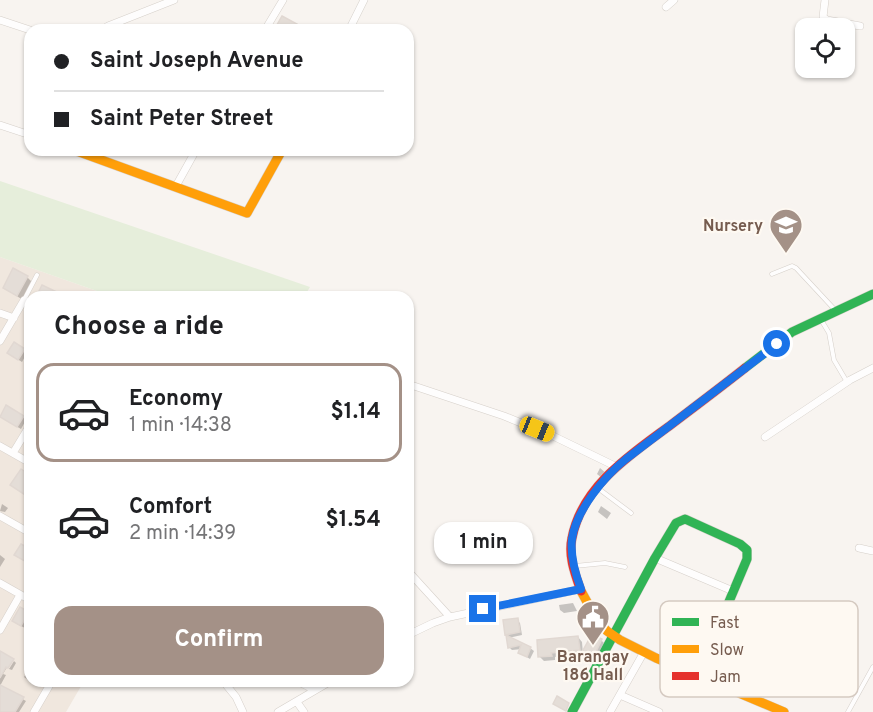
<!DOCTYPE html>
<meta charset="utf-8">
<style>
body{margin:0;font-family:Overpass,sans-serif;background:#f6f6f6;color:#202124;height:100vh;display:flex;flex-direction:column;font-size:22px;white-space:nowrap}
*{box-sizing:border-box;margin:0}
p{font-size:20px;color:#757577}
.icon{flex:none;width:33px;height:33px;fill:none;stroke:currentColor;stroke-width:2;stroke-linecap:round;stroke-linejoin:round}
.map{position:relative;flex:1;overflow:hidden}
.sheet{position:absolute;left:24px;top:291px;width:390px;height:396px;display:flex;flex-direction:column;background:#fff;border-radius:18px;box-shadow:0 2px 4px #0004}
.sheet>*{flex:none}
.hud{position:absolute;left:24px;top:24px;width:390px;height:132px;border-radius:18px;box-shadow:0 2px 4px #0004;display:grid;align-content:center;height:132px;padding:0 30px;background:#fff}
.fabs{position:absolute;left:795px;top:18px;display:grid;gap:12px}
.fabs a{display:grid;place-items:center;width:60px;height:60px;border-radius:12px;background:#fff;box-shadow:0 2px 4px #0004;font-size:30px}
.end{position:absolute;width:27px;height:27px;margin:-14px;border:8px solid #1a73e8;background:#fff;box-shadow:0 0 0 3px #fff}
.from{border-radius:50%}
.bubble{position:absolute;height:42px;border-radius:18px;background:#fff;box-shadow:0 2px 4px #0004;font-size:20px;font-weight:700;line-height:42px;text-align:center}
.car{position:absolute;width:18px;height:36px;margin:-18px -9px;border-radius:8px;box-shadow:0 0 4px 2px #0007;background:linear-gradient(#f5c518 24%,#345 0 40%,#f5c518 0 76%,#345 0 86%,#f5c518 0)}
.hud b{display:flex;align-items:center;gap:21px;height:57px;font-size:22px}
.hud b+b{border-top:2px solid #e0e0e0}
.hud i{width:15px;height:15px;background:#202124}
ul{padding:0;list-style:none}
li{display:flex;align-items:center;gap:18px;height:99px;margin:0 12px 9px;padding:0 18px;border:3px solid transparent;border-radius:18px}
li div{flex:1}
li b{display:block;font-size:22px}
li em{font-style:normal;font-weight:700}
li.on{border-color:#a49187}
li>.icon{width:54px;height:54px;stroke-width:1.5}
h2{padding:0 30px;font-size:27px;line-height:72px}
.button{display:flex;gap:12px;margin-top:auto;padding:12px 30px}
.button a{flex:1;height:69px;border-radius:18px;background:#a49187;color:#fff;font-size:24px;font-weight:700;line-height:69px;text-align:center}
.map>svg:first-child{display:block}
</style>
<div class="map">
<svg width="873" height="712" viewBox="0 0 873 712">
<rect width="100%" height="100%" fill="#f8f4f0"/>
<!-- residential -->
<path fill="#f0e7de" d="M0 257 114 297H30V681H84L66 712H0Z"/>
<!-- green -->
<path fill="#e6eedb" d="M0 181 310 287 304 297H114L0 257Z"/>
<!-- shadow -->
<path fill="#0003" d="M296 25 301 30H276Z
M27 277 32 282 23 300 4 288Z
M30 320V331L26 328Z
M14 344 27 353 22 362 8 353Z
M23 417 26 420 21 429 4 419Z
M600 468 607 474 602 478 597 474Z
M2 504 8 508 5 512 0 511Z
M601 506 611 513 607 519 598 512Z
M30 509V523L25 519Z
M0 555 5 559 0 567Z
M573 603 577 611 564 613 560 610 559 605Z
M20 609 30 615 25 628 17 624Z
M517 620 520 623 522 635 508 638 530 648 534 651 530 659 520 653 522 649 512 650 509 647 505 622Z
M578 637 582 642 583 654 555 657V660L544 661 539 656Z
M601 640 604 643 596 660 584 652Z
M0 658 12 659 3 674 6 675 0 686 26 701 19 712H0Z
M14 661 16 663 12 670 9 669Z
M30 668V681H37L35 685 24 677Z"/>
<!-- building -->
<path fill="#e4ddd7" stroke="#e1d8d2" stroke-width="1.5" d="M282 16 297 24 294 30H274Z
M13 268 28 276 17 296 3 288Z
M42 285 67 297H36Z
M14 342 25 349 18 360 7 353Z
M6 405 24 416 17 427 0 417Z
M21 469 30 475V498L10 485Z
M21 544 30 549V564L14 555Z
M20 607 29 612 21 626 12 621Z
M518 618 520 632 505 635 503 620Z
M592 634 602 639 593 658 582 652Z
M506 635 531 647 527 657 518 653 521 645 508 648Z
M578 636 580 650 551 653 552 656 538 657 537 640Z
M0 651 14 659 8 668 6 667 0 678Z
M0 685 24 697 15 712H0Z
M557 696 569 703 566 711 553 704Z"/>
<g fill="none" stroke-linecap="round" stroke-linejoin="round">
<defs>
<path id="lane" d="M772 274 792 266 796 268 836 311
M24 300 37 275
M820 318 829 333 834 360 847 382
M599 489 631 513
M575 566 605 563 625 567
M848 712 873 667"/>
<path id="street" d="M825 0 823 17 827 20 860 26
M666 7 674 0
M0 20 30 30
M102 30 108 26 174 0
M265 30 283 0
M349 30 364 0
M0 125 30 135
M176 186 196 150
M0 313 14 318
M0 341 24 300 30 302
M408 384 504 416 553 436 617 467
M765 437 850 380 873 368
M0 446 30 463
M13 453 30 425
M0 516 30 533
M859 548 873 551
M655 558 733 591
M408 571 450 617
M0 583 30 600
M0 630 20 595
M408 635 433 623 450 617 581 589
M223 681 236 697 243 712
M297 681 315 690
M620 695 659 712
M297 702 304 712
M34 712 52 681
M278 712 331 681
M610 712 644 652"/>
<path id="fast" d="M745 368 792 332 873 294
M572 712 655 558 676 523 685 519 740 544 747 550V559L698 675"/>
<path id="slow" d="M74 150 247 213 282 150
M581 591 598 622 607 631 620 640 656 658 784 712"/>
<path id="jam" d="M581 591C575 574 568 556 572 538 582 485 633 453 672 424 697 405 721 387 745 368"/>
</defs>
<!-- lane casing -->
<use href="#lane" stroke="#d6d0ca" stroke-width="5"/>
<!-- street casing -->
<use href="#street" stroke="#d6d0ca" stroke-width="8"/>
<!-- fast casing -->
<use href="#fast" stroke="#d8d1cb" stroke-width="10"/>
<!-- slow casing -->
<use href="#slow" stroke="#d8d1cb" stroke-width="10"/>
<!-- jam casing -->
<use href="#jam" stroke="#d8d1cb" stroke-width="10"/>
<!-- lane -->
<use href="#lane" stroke="#fefdfd" stroke-width="4"/>
<!-- street -->
<use href="#street" stroke="#fefdfd" stroke-width="7"/>
<!-- fast -->
<use href="#fast" stroke="#30b455" stroke-width="9"/>
<!-- slow -->
<use href="#slow" stroke="#ff9f0a" stroke-width="9"/>
<!-- jam -->
<use href="#jam" stroke="#e5322d" stroke-width="9"/>
</g>
<g fill="none" stroke-linecap="round" stroke-linejoin="round">
<!-- route -->
<path stroke="#1a73e8" stroke-width="8" d="M483 609 581 589C575 573 570 556 572 539 576 510 605 476 626 459L777 344"/>
</g>
<!-- icons -->
<defs>
<symbol id="school-pin" viewBox="-11 -11 22 30"><path d="M0 17L-7.5 6A9.5 9.5 0 1 1 7.5 6Z" fill="#a49187" stroke="#fef9f2"/><path d="M0-5L7-2L0 1L-7-2ZM-4 1L0 2.5L4 1V4Q0 6-4 4Z" fill="#fff"/></symbol>
<symbol id="civic-pin" viewBox="-11 -11 22 30"><path d="M0 17L-7.5 6A9.5 9.5 0 1 1 7.5 6Z" fill="#a49187" stroke="#fef9f2"/><path d="M-.6-6.5H3V-4.5H.6V-3L4-1V1h2V6H-6V1h2V-1L-.6-3ZM-1.2 2.5V6h2.4V2.5Z" fill="#fff"/></symbol>
</defs>
<g fill-rule="evenodd">
<use href="#school-pin" x="767" y="206" width="38" height="52"/>
<use href="#civic-pin" x="574" y="598" width="38" height="52"/>
</g>
<g text-anchor="middle" stroke-width="4.5" stroke-linejoin="round" paint-order="stroke">
<!-- poi labels -->
<g font-size="16" font-weight="bold" fill="#765c4f" stroke="#fef9f2" text-anchor="end">
<text x="763" y="231">Nursery</text>
<text x="593" y="662" text-anchor="middle">Barangay<tspan x="593" dy="18">186 Hall</tspan></text>
</g>
</g>
<!-- legend -->
<rect x="660" y="601" width="198" height="96" rx="9" fill="#fef9f2" stroke="#d5cac1" stroke-width="1.5"/>
<rect x="672" y="618" width="27" height="8" fill="#30b455"/>
<rect x="672" y="645" width="27" height="8" fill="#ff9f0a"/>
<rect x="672" y="672" width="27" height="8" fill="#e5322d"/>
<g font-size="16" fill="#765c4f">
<text x="710" y="628">Fast</text>
<text x="710" y="655">Slow</text>
<text x="710" y="682">Jam</text>
</g>
</svg>
<div class="fabs">
<a><svg class="icon" aria-label="locate" viewBox="0 0 24 24"><circle cx="12" cy="12" r="6"/><path d="M12 2v4M12 18v4M2 12h4M18 12h4"/></svg></a>
</div>
<i class="end from" style="left:777px;top:344px"></i>
<i class="end" style="left:483px;top:609px"></i>
<div class="bubble" style="left:434px;top:522px;width:99px">1 min</div>
<i class="car" style="left:537px;top:429px;rotate:112deg"></i>
<div class="hud">
<b><i class="from"></i>Saint Joseph Avenue</b>
<b><i></i>Saint Peter Street</b>
</div>
<section class="sheet">
<h2>Choose a ride</h2>
<ul>
<li class="on"><svg class="icon" aria-label="car" viewBox="0 0 24 24"><path d="M5 17H2v-5l4-1 3-4h7l3 4 3 1v5h-3M9 17h6M6 11h13"/><circle cx="7" cy="17" r="2"/><circle cx="17" cy="17" r="2"/></svg><div><b>Economy</b><p>1 min · 14:38</p></div><em>$1.14</em></li>
<li><svg class="icon" aria-label="car" viewBox="0 0 24 24"><path d="M5 17H2v-5l4-1 3-4h7l3 4 3 1v5h-3M9 17h6M6 11h13"/><circle cx="7" cy="17" r="2"/><circle cx="17" cy="17" r="2"/></svg><div><b>Comfort</b><p>2 min · 14:39</p></div><em>$1.54</em></li>
</ul>
<div class="button"><a>Confirm</a></div>
</section>
</div>
